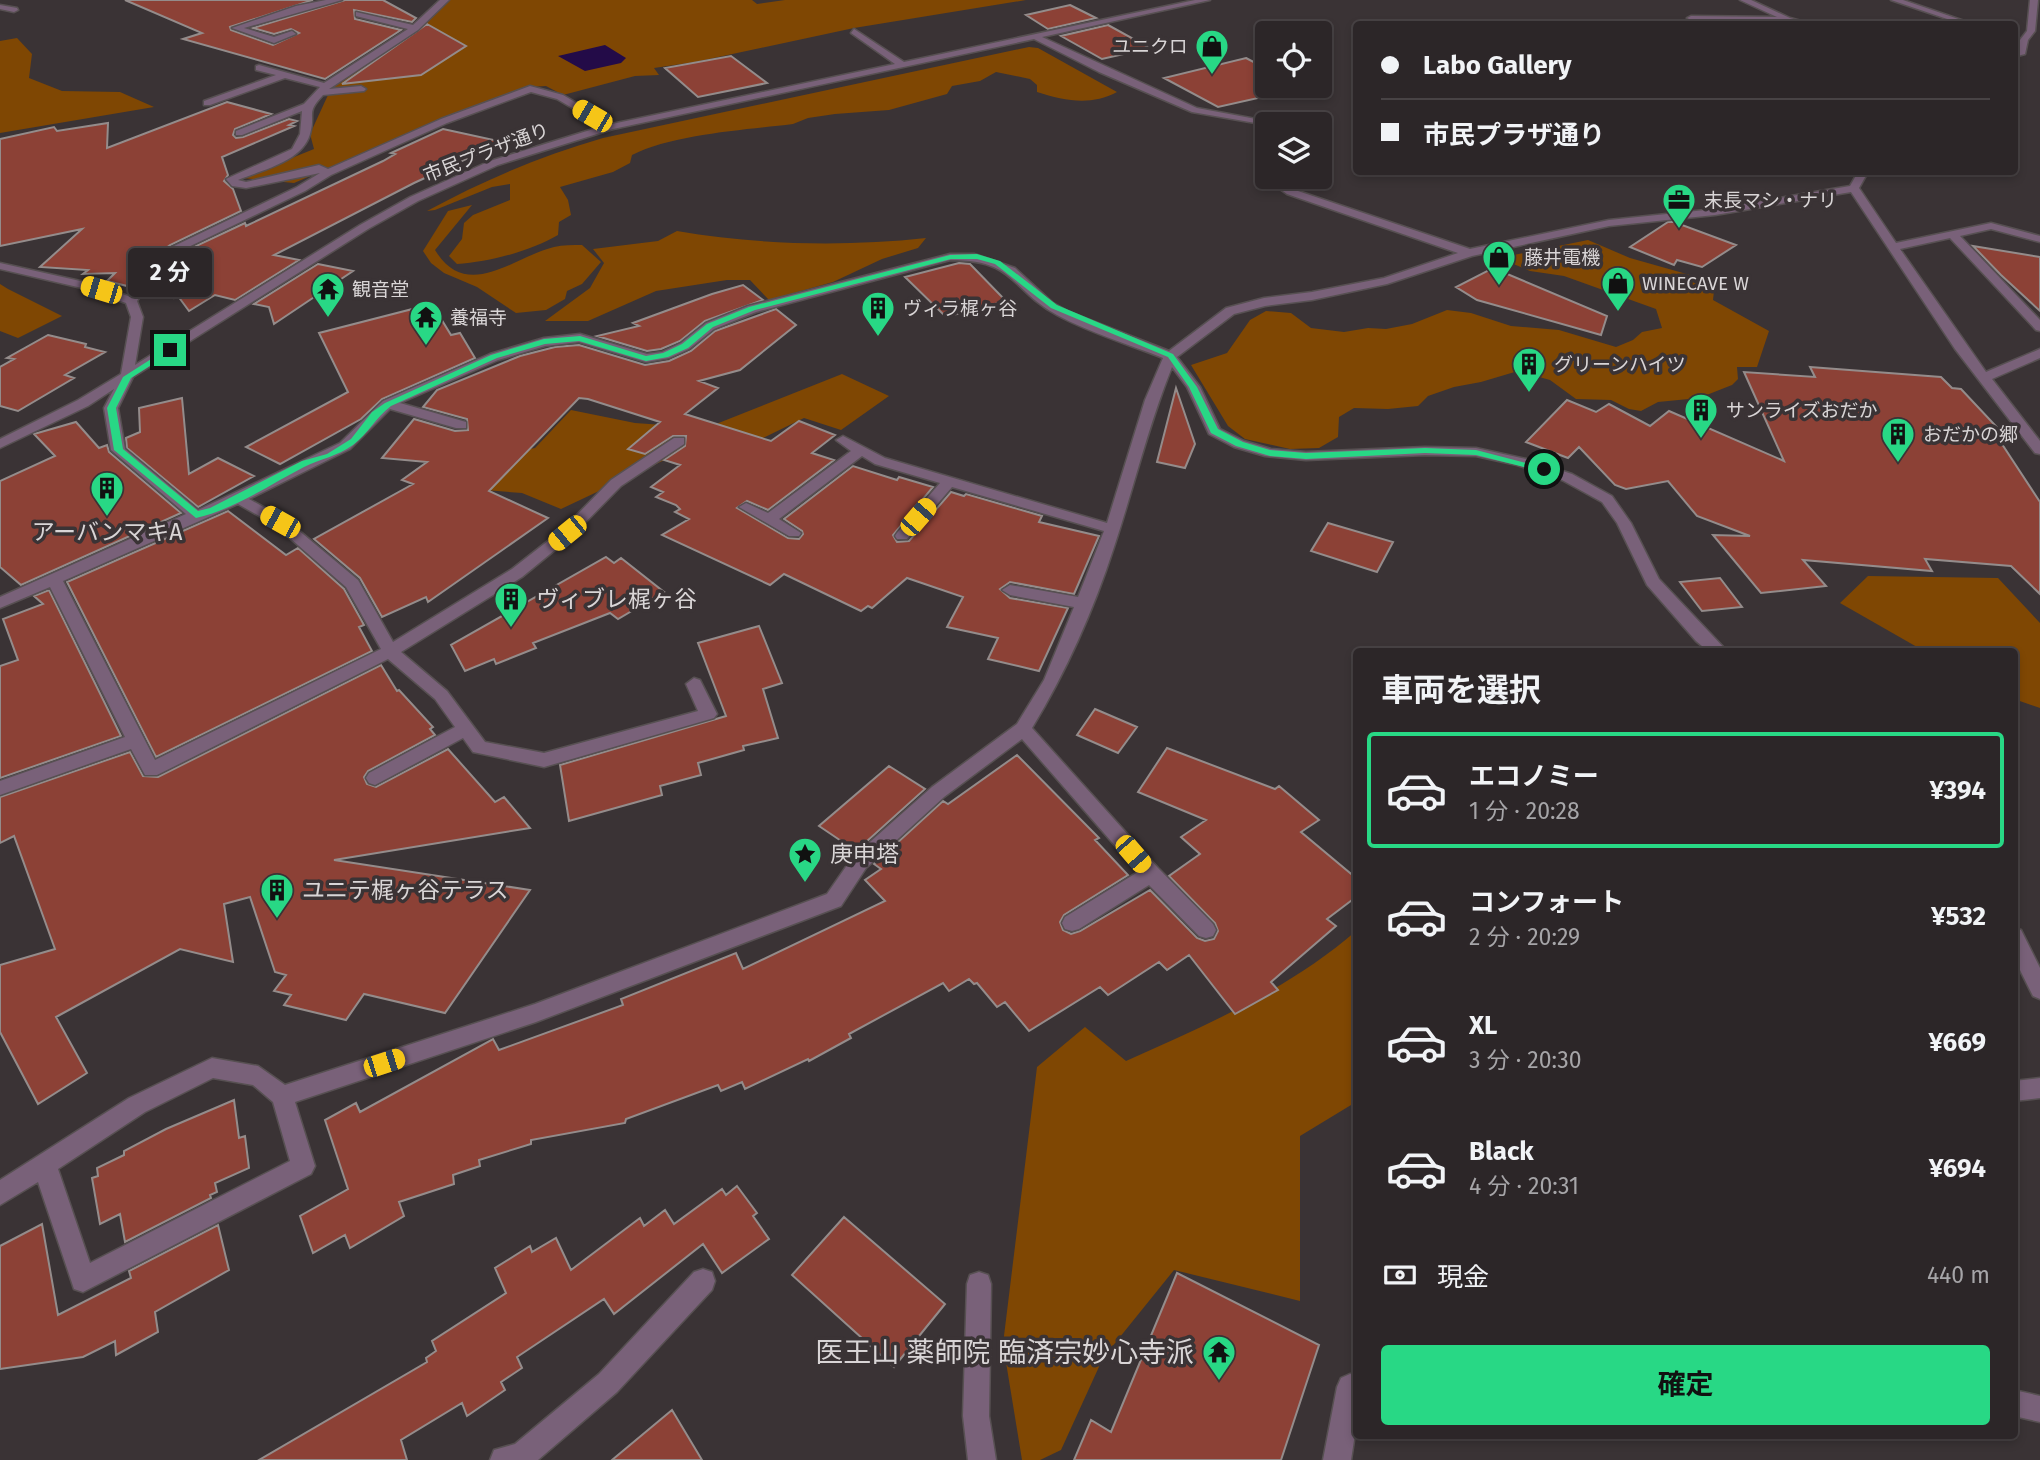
<!DOCTYPE html>
<html lang="ja">
<meta charset="utf-8">
<style>
body{margin:0;font-family:"Fira Sans","Noto Sans JP",sans-serif;background:#342e30;color:#f1f3f6;height:100vh;display:flex;flex-direction:column;font-size:26px;white-space:nowrap}
*{box-sizing:border-box;margin:0}
p{font-size:23px;color:#a6a5a8}
.icon{flex:none;width:38px;height:38px;fill:none;stroke:currentColor;stroke-width:2;stroke-linecap:round;stroke-linejoin:round}
.map{position:relative;flex:1;overflow:hidden}
.sheet{position:absolute;left:1353px;top:648px;width:665px;height:791px;display:flex;flex-direction:column;background:#2c2628;border-radius:7px;box-shadow:0 4px 10px #0003,0 0 0 2px #484345}
.sheet>*{flex:none}
.hud{position:absolute;left:1353px;top:21px;width:665px;height:154px;border-radius:7px;box-shadow:0 4px 10px #0003,0 0 0 2px #484345;display:grid;align-content:center;height:154px;padding:0 28px;background:#2c2628}
.fabs{position:absolute;left:1255px;top:21px;display:grid;gap:14px}
.fabs a{display:grid;place-items:center;width:77px;height:77px;border-radius:7px;background:#2c2628;box-shadow:0 4px 10px #0003,0 0 0 2px #484345;font-size:35px}
.end{position:absolute;width:32px;height:32px;margin:-16px;border:9px solid #28d885;background:#111;box-shadow:0 0 0 4px #111}
.from{border-radius:50%}
.bubble{position:absolute;height:49px;border-radius:7px;background:#2c2628;box-shadow:0 4px 10px #0003,0 0 0 2px #484345;font-size:23px;font-weight:700;line-height:49px;text-align:center}
.car{position:absolute;width:21px;height:42px;margin:-21px -10px;border-radius:9px;box-shadow:0 0 5px 2px #0007;background:linear-gradient(#f5c518 24%,#345 0 40%,#f5c518 0 76%,#345 0 86%,#f5c518 0)}
.hud b{display:flex;align-items:center;gap:24px;height:66px;font-size:26px}
.hud b+b{border-top:2px solid #484345}
.hud i{width:18px;height:18px;background:#f1f3f6}
ul{padding:0;list-style:none}
li{display:flex;align-items:center;gap:21px;height:116px;margin:0 14px 10px;padding:0 14px;border:4px solid transparent;border-radius:7px}
li div{flex:1}
li b{display:block;font-size:26px}
li em{font-style:normal;font-weight:700}
li.selected{border-color:#28d885}
li>.icon{width:63px;height:63px;stroke-width:1.5}
h2{padding:0 28px;font-size:32px;line-height:84px}
.pay{display:flex;align-items:center;gap:18px;height:77px;padding:0 28px;font-size:26px}
.pay p{margin-inline-start:auto}
.action{display:flex;gap:14px;margin-top:auto;padding:14px 28px}
.action a{flex:1;height:80px;border-radius:7px;background:#28d885;color:#111;font-size:28px;font-weight:700;line-height:80px;text-align:center}
.map>svg:first-child{display:block}
</style>
<div class="map">
<svg width="2040" height="1460" viewBox="0 0 2040 1460">
<rect width="100%" height="100%" fill="#3a3335"/>
<!-- green -->
<path fill="#7f4703" d="M449 0H752L757 4 785 0H1026L854 28 695 62 654 68 659 75 635 76 563 95 546 86 530 87 441 120 294 183 242 178 314 149 310 134 334 82 418 29Z
M17 38 32 54 29 78 62 91 120 92 154 107 0 133V41Z
M1029 47 1038 48 1117 92C1091 106 1065 101 1037 92V85L1030 79 996 72 980 81 952 86 947 94 889 110 835 114 808 118 793 124C745 130 674 134 632 155L630 163 613 172 560 187 568 200 571 215 559 222 558 235C530 251 490 262 457 264L449 256 462 239 464 223 473 215 510 200V184L492 187 435 210 427 211C484 180 541 156 603 138Z
M472 205 435 250C467 303 515 256 554 247 563 245 573 245 582 245L601 262 582 284 567 291 565 299 546 310 516 313 477 287 444 273 431 263 423 251 448 211Z
M677 231C759 245 843 247 926 238L918 248 882 259 833 282 769 300 750 280H727L656 291 588 321H545L590 288 604 263 593 249 658 241Z
M1588 240 1630 258 1715 282 1713 300 1769 331 1757 367H1737L1738 379 1732 385 1699 398 1658 402 1641 411 1629 409 1611 400 1576 399 1550 380 1518 371 1481 382 1454 387 1428 396 1418 406 1388 409 1354 408 1339 417 1338 437 1319 448 1290 449 1245 439 1228 426 1191 365 1227 353 1250 320 1266 311 1291 313 1311 328 1344 332 1368 328 1386 329 1412 324 1447 310 1471 313 1511 326 1559 330 1616 347 1633 340 1642 332 1662 328 1656 309 1564 276 1530 271 1499 258Z
M0 284 8 289 62 316 18 338 0 331Z
M842 374 889 396 841 430 804 418 757 441 690 448 561 509 522 493 472 489 482 459 535 448 571 410 635 423 706 428Z
M1868 576 1998 578 2040 623V708L2014 699V651H1924L1840 603Z
M1356 931V1102L1300 1136V1301L1174 1270 1103 1358 1061 1450 1040 1460H1022L1003 1344 1037 1067 1085 1027 1126 1061C1207 1025 1289 989 1356 931Z"/>
<!-- water -->
<path fill="#230b48" d="M605 45 626 58 621 63 585 71 558 56Z"/>
<!-- building -->
<path fill="#8c4136" stroke="#948c8b" stroke-width="2" d="M125 0H313L230 27 231 30 273 45 299 33 291 29 274 34 253 28 345 0H383L416 18 412 22 354 10 355 19 401 30 325 79 183 39 202 33Z
M1070 5 1096 18 1048 29 1026 15Z
M427 24 466 46 421 75 342 84Z
M1108 25 1150 48 1102 59 1061 36Z
M731 56 767 83 698 97 665 68Z
M1246 58 1267 69V96L1218 107 1164 78Z
M227 102 271 114 235 129 233 135 236 138 243 137 289 119 297 121 289 125 294 126 222 157 228 175 224 181 233 189 241 211 170 245 150 260 131 287 107 281 115 273 83 274 88 270 40 267 82 229 0 246V139L54 127 57 131 108 123 107 148Z
M443 129 503 142 414 183 274 255 299 260 235 300 215 295 189 311 172 288 173 298 146 291 162 268 181 253 245 223 246 226 383 161 395 154 391 153Z
M1668 222H1674L1736 245 1702 267 1677 260 1674 265 1630 247Z
M1973 246 2040 257V311L2001 275Z
M959 263 970 264 1006 301 946 317 905 277Z
M318 264 353 271 274 324 269 307 254 304Z
M1493 268 1607 316 1601 335 1477 300 1456 287Z
M743 285 763 300 705 321 680 341 661 349 647 351 597 336 639 326 633 323 712 294Z
M432 304 451 335 460 333 475 358 382 399 361 419 280 464 246 447 348 392 319 333Z
M776 309 796 325 740 370 699 381 718 388 685 414 771 441 799 421 835 435 812 453 834 460 768 510 747 501 737 508 788 538 799 539 803 534 802 531 784 519 853 466 897 480 899 477 933 487 893 535 897 542 909 541 951 492 964 496 966 494 1042 516 1039 522 1099 536 1074 594 1010 582 1000 589 1010 598 1068 608 1039 671 988 659 998 638 947 627 963 597 907 578 872 608 868 606 861 611 784 574 770 585 662 535 689 519 675 512 680 509 676 505 656 497 663 492 651 487 680 465 664 460 685 446 686 436H673L645 454 628 449 660 422 588 399 579 398 489 491 548 518 428 602 426 597 382 617 360 578 314 539 413 484 402 480 427 462 382 458 414 419 455 431 468 430 467 419 423 407 437 390 520 356 555 347 579 345 645 365 669 361 691 351 715 331Z
M48 335 86 344 85 347 105 352 65 375 74 378 18 411 0 406V367L14 359 7 358Z
M1810 367 1941 377 1952 388 1961 389 2007 438H1998L2040 502V594L2011 566 1925 559 1932 571 1803 560 1826 586 1761 593 1713 535 1750 536 1697 516 1668 481 1626 489 1615 485 1579 447 1568 458 1526 442 1567 400 1596 412 1609 404 1650 426 1669 411 1784 461 1744 372 1815 377Z
M1176 388 1195 444 1185 468 1157 462Z
M182 398 189 474 218 458 254 476 198 507 127 448 126 438 140 432 139 408Z
M76 422 99 448 107 445 109 452 181 513 21 585 0 567V481L55 456 34 434Z
M228 511 286 555 298 548 344 589 364 625 359 627 372 651 156 757 67 582Z
M1328 523 1393 542 1377 572 1311 551Z
M606 557 614 563 621 558 664 592 618 619 610 613 533 643 536 648 496 664 494 659 465 671 451 645Z
M1720 578 1742 607 1702 611 1680 582Z
M49 590 121 736 0 778V666L18 660 3 619 43 604 34 596Z
M759 626 782 683 763 689 778 738 743 746 744 750 698 763 701 775 660 786 662 795 569 821 560 765 726 716 698 643Z
M381 665 397 691 399 690 433 727 430 729 435 735 368 771 364 777 367 784 376 787 448 749 495 802 504 797 530 828 334 860 530 890 445 1013 364 994 346 1020 284 1005 291 995 274 991 286 975 275 972 250 897 224 904 233 962 180 949 56 1017 87 1073 38 1104 0 1032V965L55 949 14 836 0 843V797L130 752 143 776 158 777Z
M1095 709 1137 727 1118 753 1077 735Z
M1167 748 1275 789 1279 786 1319 820 1301 832 1356 878V897L1327 919 1336 926 1271 982 1278 990 1235 1014 1189 955 1167 970 1159 962 1108 995 1100 987 1029 1031 1005 1002 997 1007 977 983 974 984 969 979 949 991 943 983 849 1034 851 1038 809 1061 808 1059 745 1089 742 1082 721 1091 718 1085 626 1119 625 1123 531 1140V1144L479 1160 480 1166 453 1175 454 1184 399 1202 404 1216 350 1248 345 1235 313 1253 300 1216 348 1189 325 1120 356 1103 360 1112 493 1039 499 1050 623 1005 621 999 736 953 743 969 885 901 865 880 881 869 874 864 943 801 948 804 1017 755 1099 838 1095 840 1128 875 1064 915 1060 922 1063 930 1071 934 1080 931 1150 890 1197 938 1205 941 1214 939 1218 931 1215 923 1169 876 1200 854 1181 837 1206 820 1138 792Z
M889 766 925 789 856 851 819 826Z
M234 1100 239 1138 245 1136 249 1168 215 1183 217 1192 210 1195 211 1198 125 1242 120 1214 100 1224 92 1178 98 1176 97 1168 124 1155V1151L166 1129Z
M737 1186 757 1213 753 1216 769 1239 722 1273 703 1244 614 1314 604 1299 517 1357 522 1368 501 1382 505 1390 467 1416 462 1403 401 1440 407 1460H259L427 1362 426 1358 436 1351 432 1341 506 1293 495 1268 530 1246 532 1252 556 1238 571 1270 640 1218 644 1226 665 1210 674 1224 722 1189 726 1195Z
M844 1217 945 1304 894 1367 792 1275Z
M42 1224 58 1315 131 1278 129 1271 218 1225 229 1270 155 1312 158 1332 116 1355 115 1341 83 1357 0 1369V1246Z
M1177 1273 1319 1345 1281 1460H1074L1091 1420 1111 1432Z
M672 1410 702 1460H612Z"/>
<g fill="none" stroke-linecap="round" stroke-linejoin="round">
<defs>
<path id="minor" d="M326 0H342L244 28 274 37 292 31 296 34 274 43 232 28 296 6Z
M440 0H449L418 30 329 89 361 86 366 89 364 91 323 95C305 114 316 113 310 134 302 162 261 170 238 180L246 182 319 165 328 169 441 119 530 86 563 95 612 124 895 64 851 33 854 29 904 62 1195 0H1210L1042 37 1197 108 1283 124 1267 125 1192 112 1099 72 1034 39 613 129 498 165 418 201 368 229 133 377 118 408 125 449 198 510 340 443 383 401 490 354 544 338 580 334 647 354 662 352 681 343 706 323 748 306 950 254H974L1015 268 1053 303 1069 312 1169 351 1226 308 1264 298 1312 292 1384 278 1458 253 1287 194 1266 179 1267 175 1276 177 1295 190 1470 249 1609 220 1715 209 1850 186 1858 172H1868L1859 188 1896 243 1991 223 2040 236V242L1991 229 1960 236 2040 320V331L2036 330 1950 238 1900 249 1986 372 2040 349V358L1992 379 2040 441V454L2035 453 1955 349 1851 192 1715 215 1609 226 1472 256 1387 284 1312 300 1265 306 1234 314 1177 357 1200 387 1220 429 1244 441 1271 449 1306 452 1425 447 1476 448 1526 459 1572 474 1612 496 1631 523 1659 579 1727 651H1708L1696 641 1647 585 1617 523 1602 502 1562 480 1517 465 1476 456 1425 455 1306 460 1265 456 1234 447 1209 434 1187 387 1172 367C1148 426 1134 487 1114 547 1094 609 1066 672 1032 728L1158 868 1213 924 1216 930 1213 936 1206 938 1199 936 1149 885 1079 929 1072 931 1065 929 1062 923 1065 917 1138 872 1022 739 944 797 866 868 841 906 536 1022 295 1102 315 1166 311 1174 83 1292 74 1289 71 1280 38 1182 0 1205V1180L129 1098 212 1058 258 1066 285 1085 535 1004 827 894 852 858 932 787 1017 724 1044 680 1074 607 1010 595 1002 590 1010 585 1078 597 1104 531 952 487 907 539H897L895 536 897 533 940 483 875 464 862 456 779 519 801 533 799 536H789L739 507 746 503 768 513 851 451 836 440 843 436 885 458 1107 523 1145 400 1163 358C1128 344 1090 333 1057 315 1009 289 1017 260 950 260L756 312 714 329 689 349 669 358 646 362 579 342 545 346 498 360 400 403 466 422V428H456L390 409 350 449 249 499 285 519 358 580 393 642 512 569 562 530 611 480 674 438H684V444L621 486 572 536 522 577 401 652 447 691 485 742 544 753 698 711 686 684 694 678 700 680 717 714 714 718 544 767 473 752 463 738 375 785 369 783 366 778 369 773 455 727 435 699 388 659 157 775H145L131 749 0 795V781L125 737 50 587 0 608V597L186 514 111 450 104 408 114 389 88 406 0 448V439L78 400 121 374 131 317 126 303 82 288 0 269V263L89 283 128 296 152 262 172 247 297 187 320 173 246 188 232 186 226 179 292 149 300 134 302 111 242 135H236V131L304 104 320 87 285 78 210 105H204V101L276 75 256 70V66L259 65 324 83 408 29 356 16V12L413 25ZM531 92 557 99 603 126 490 161 410 197 360 225 135 365 143 317 137 301 160 266 180 251 305 191 331 175 447 123ZM238 504 275 525 346 587 381 649 155 760 63 581ZM213 1078 253 1085 273 1102 290 1161 90 1263 58 1169 145 1112Z
M1740 0H1751L1790 18 1812 24 1691 20 1687 18 1691 16 1777 17Z
M1891 0H1903L1973 24H1962Z
M2030 0H2038L2035 31 2028 40 2025 54 2014 57 2020 40 2027 31Z
M0 5 17 8 18 10 14 12 0 9Z
M2014 928 2021 930 2040 968V999L2033 996 2014 958Z
M2040 1078V1098L2014 1101V1081Z
M703 1269 712 1272 715 1281 712 1290 617 1392 538 1460H490L494 1450 515 1444 599 1374 694 1272Z
M979 1272 988 1275 991 1284 989 1416 996 1460H968L963 1416 967 1284 970 1275Z
M1350 1374 1356 1375V1427L1351 1460H1323L1337 1387 1341 1378Z
M2014 1390 2040 1396V1422L2014 1416Z"/>
</defs>
<!-- minor casing -->
<use href="#minor" stroke="#575052" stroke-width="3"/>
<!-- minor -->
<use href="#minor" fill="#796179" fill-rule="evenodd"/>
</g>
<!-- route -->
<path fill="#28d885" d="M977 254 1000 261 1057 305 1173 354 1197 387 1218 429 1243 442 1270 450 1306 453 1425 448 1476 450 1549 469 1544 472 1476 455 1425 453 1306 459 1270 456 1236 446 1211 433 1189 387 1168 357 1051 308 995 264 977 259H951L755 310 713 327 688 348 668 357 646 361 579 341 545 344 497 358 391 406C376 417 368 434 353 445 336 457 322 458 304 467 269 485 235 509 196 518L114 450 107 408 123 377 170 347 173 351 131 378 116 408 123 449 198 511 210 508 302 461 327 454 351 439 372 412 385 403 491 355 544 339 580 336 646 356 663 353 682 344 707 324 749 307 950 255Z"/>
<!-- icons -->
<defs>
<symbol id="shop-pin" viewBox="-11 -11 22 30"><path d="M0 17L-7.5 6A9.5 9.5 0 1 1 7.5 6Z" fill="#28d885" stroke="#3a3335"/><path d="M-5-2.5h2.3a2.7 3.5 0 0 1 5.4 0H5L5.5 6h-11ZM-1.5-2.5h3a1.5 2.3 0 0 0-3 0Z" fill="#111"/></symbol>
<symbol id="office-pin" viewBox="-11 -11 22 30"><path d="M0 17L-7.5 6A9.5 9.5 0 1 1 7.5 6Z" fill="#28d885" stroke="#3a3335"/><path d="M-6-3h4V-5.5h4V-3h4V5H-6ZM-1-4.5V-3h2v-1.5ZM-6 0V1H6V0Z" fill="#111"/></symbol>
<symbol id="temple-pin" viewBox="-11 -11 22 30"><path d="M0 17L-7.5 6A9.5 9.5 0 1 1 7.5 6Z" fill="#28d885" stroke="#3a3335"/><path d="M0-6L5-2H3V0L6.5 2.5H4V6H1.5V3h-3V6H-4V2.5H-6.5L-3 0V-2H-5Z" fill="#111"/></symbol>
<symbol id="building-pin" viewBox="-11 -11 22 30"><path d="M0 17L-7.5 6A9.5 9.5 0 1 1 7.5 6Z" fill="#28d885" stroke="#3a3335"/><path d="M-4-6H4V6H1V3H-1V6H-4ZM-2.5-4.3h1.7v1.8h-1.7ZM.8-4.3h1.7v1.8H.8ZM-2.5-1h1.7V.8h-1.7ZM.8-1h1.7V.8H.8Z" fill="#111"/></symbol>
<symbol id="sight-pin" viewBox="-11 -11 22 30"><path d="M0 17L-7.5 6A9.5 9.5 0 1 1 7.5 6Z" fill="#28d885" stroke="#3a3335"/><path d="M0-6L1.8-2.2L6-1.7L2.9 1.2L3.7 5.4L0 3.3L-3.7 5.4L-2.9 1.2L-6-1.7L-1.8-2.2Z" fill="#111"/></symbol>
</defs>
<g fill-rule="evenodd">
<use href="#shop-pin" x="1193" y="27" width="38" height="52"/>
<use href="#office-pin" x="1660" y="181" width="38" height="52"/>
<use href="#shop-pin" x="1480" y="238" width="38" height="52"/>
<use href="#shop-pin" x="1599" y="264" width="38" height="52"/>
<use href="#temple-pin" x="309" y="270" width="38" height="52"/>
<use href="#building-pin" x="859" y="289" width="38" height="52"/>
<use href="#temple-pin" x="407" y="298" width="38" height="52"/>
<use href="#building-pin" x="1510" y="345" width="38" height="52"/>
<use href="#building-pin" x="1682" y="391" width="38" height="52"/>
<use href="#building-pin" x="1879" y="415" width="38" height="52"/>
<use href="#building-pin" x="88" y="469" width="38" height="52"/>
<use href="#building-pin" x="492" y="580" width="38" height="52"/>
<use href="#sight-pin" x="786" y="835" width="38" height="52"/>
<use href="#building-pin" x="258" y="871" width="38" height="52"/>
<use href="#temple-pin" x="1200" y="1333" width="38" height="52"/>
</g>
<g text-anchor="middle" stroke-width="7" stroke-linejoin="round" paint-order="stroke">
<!-- far-poi labels -->
<g font-size="19" fill="#d9d5d6" stroke="#3a3335" text-anchor="start">
<text x="1188" y="53" text-anchor="end">ユニクロ</text>
<text x="1704" y="207">末長マシ・ナリ</text>
<text x="1524" y="264">藤井電機</text>
<text x="1642" y="290">WINECAVE W</text>
<text x="352" y="296">観音堂</text>
<text x="903" y="315">ヴィラ梶ヶ谷</text>
<text x="450" y="324">養福寺</text>
<text x="1554" y="371">グリーンハイツ</text>
<text x="1726" y="417">サンライズおだか</text>
<text x="1923" y="441">おだかの郷</text>
</g>
<!-- far-street labels -->
<g font-size="19" fill="#d9d5d6" stroke="#3a3335">
<text transform="translate(486 152) rotate(-21)" y="7">市民プラザ通り</text>
</g>
<!-- poi labels -->
<g font-size="23" fill="#d9d5d6" stroke="#3a3335" text-anchor="start">
<text x="107" y="540" text-anchor="middle">アーバンマキA</text>
<text x="536" y="607">ヴィブレ梶ヶ谷</text>
<text x="830" y="862">庚申塔</text>
<text x="302" y="898">ユニテ梶ヶ谷テラス</text>
</g>
<!-- near-poi labels -->
<g font-size="28" fill="#d9d5d6" stroke="#3a3335" text-anchor="end">
<text x="1194" y="1362">医王山 薬師院 臨済宗妙心寺派</text>
</g>
</g>
</svg>
<div class="fabs">
<a><svg class="icon" aria-label="locate" viewBox="0 0 24 24"><circle cx="12" cy="12" r="6"/><path d="M12 2v4M12 18v4M2 12h4M18 12h4"/></svg></a>
<a><svg class="icon" aria-label="layers" viewBox="0 0 24 24"><path d="M12 4l9 5-9 5-9-5zM3 14l9 5 9-5"/></svg></a>
</div>
<i class="end from" style="left:1544px;top:469px"></i>
<i class="end" style="left:170px;top:350px"></i>
<div class="bubble" style="left:128px;top:248px;width:84px">2 分</div>
<i class="car" style="left:592px;top:116px;rotate:300deg"></i>
<i class="car" style="left:101px;top:290px;rotate:287deg"></i>
<i class="car" style="left:918px;top:517px;rotate:41deg"></i>
<i class="car" style="left:280px;top:522px;rotate:299deg"></i>
<i class="car" style="left:567px;top:533px;rotate:231deg"></i>
<i class="car" style="left:1133px;top:854px;rotate:139deg"></i>
<i class="car" style="left:384px;top:1063px;rotate:72deg"></i>
<div class="hud">
<b><i class="from"></i>Labo Gallery</b>
<b><i></i>市民プラザ通り</b>
</div>
<section class="sheet">
<h2>車両を選択</h2>
<ul>
<li class="selected"><svg class="icon" aria-label="car" viewBox="0 0 24 24"><path d="M5 17H2v-5l4-1 3-4h7l3 4 3 1v5h-3M9 17h6M6 11h13"/><circle cx="7" cy="17" r="2"/><circle cx="17" cy="17" r="2"/></svg><div><b>エコノミー</b><p>1 分 · 20:28</p></div><em>¥394</em></li>
<li><svg class="icon" aria-label="car" viewBox="0 0 24 24"><path d="M5 17H2v-5l4-1 3-4h7l3 4 3 1v5h-3M9 17h6M6 11h13"/><circle cx="7" cy="17" r="2"/><circle cx="17" cy="17" r="2"/></svg><div><b>コンフォート</b><p>2 分 · 20:29</p></div><em>¥532</em></li>
<li><svg class="icon" aria-label="car" viewBox="0 0 24 24"><path d="M5 17H2v-5l4-1 3-4h7l3 4 3 1v5h-3M9 17h6M6 11h13"/><circle cx="7" cy="17" r="2"/><circle cx="17" cy="17" r="2"/></svg><div><b>XL</b><p>3 分 · 20:30</p></div><em>¥669</em></li>
<li><svg class="icon" aria-label="car" viewBox="0 0 24 24"><path d="M5 17H2v-5l4-1 3-4h7l3 4 3 1v5h-3M9 17h6M6 11h13"/><circle cx="7" cy="17" r="2"/><circle cx="17" cy="17" r="2"/></svg><div><b>Black</b><p>4 分 · 20:31</p></div><em>¥694</em></li>
</ul>
<div class="pay"><svg class="icon" aria-label="cash" viewBox="0 0 24 24"><path d="M3 7h18v10H3z"/><circle cx="12" cy="12" r="2"/></svg>現金<p>440 m</p></div>
<div class="action"><a>確定</a></div>
</section>
</div>
